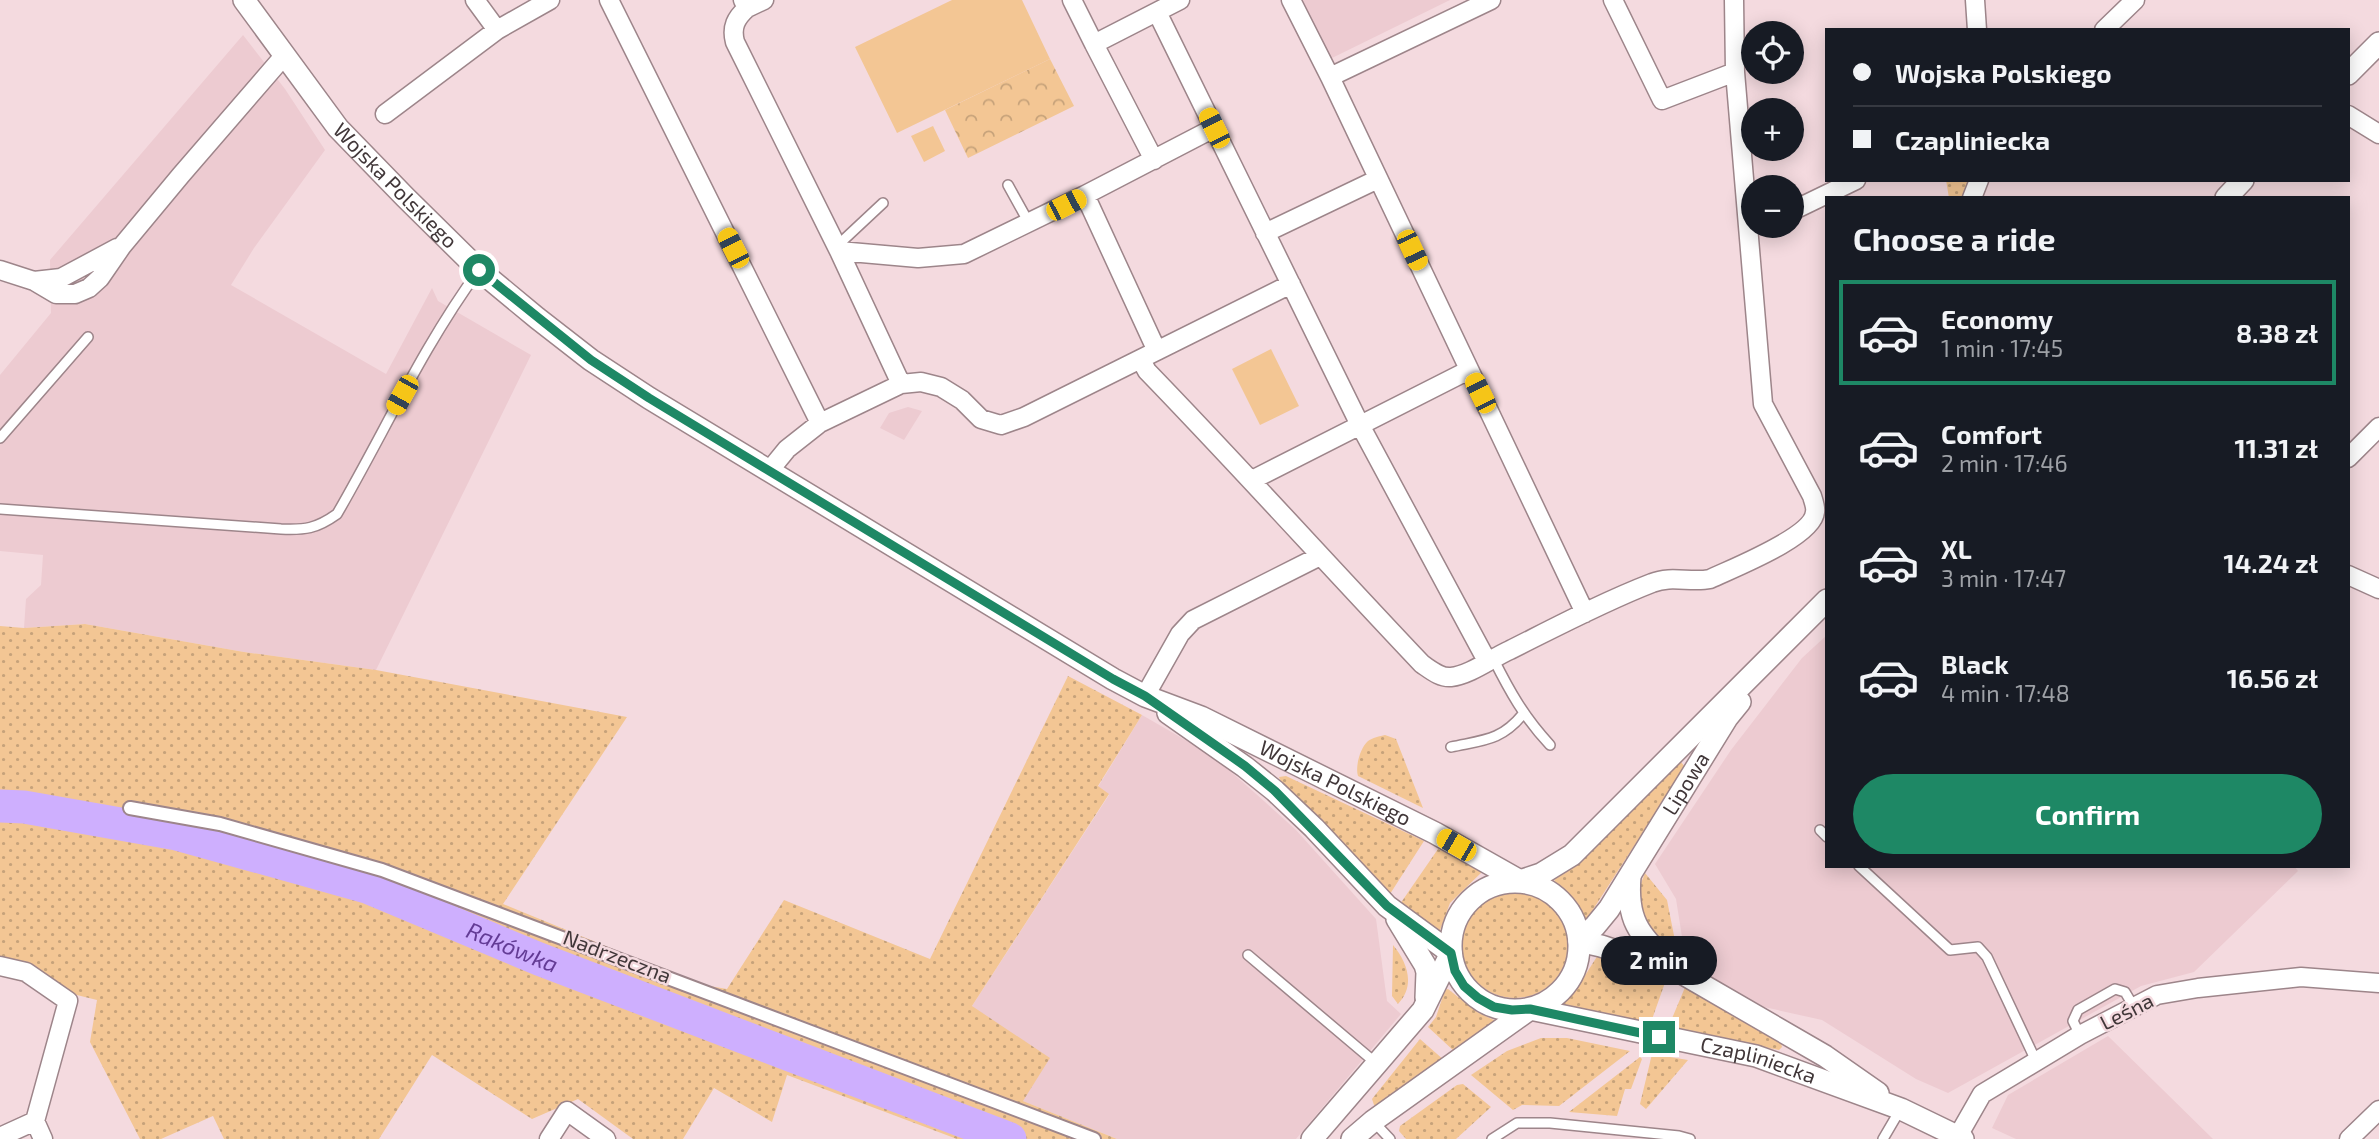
<!DOCTYPE html>
<meta charset="utf-8">
<style>
body{margin:0;font-family:"Exo 2",sans-serif;background:#20242c;color:#f1f3f6;height:100vh;display:flex;flex-direction:column;font-size:26px;white-space:nowrap}
*{box-sizing:border-box;margin:0}
p{font-size:23px;color:#9ea1a6}
.icon{flex:none;width:38px;height:38px;fill:none;stroke:currentColor;stroke-width:2;stroke-linecap:round;stroke-linejoin:round}
.map{position:relative;flex:1;overflow:hidden}
.details{position:absolute;left:1825px;top:196px;width:525px;height:672px;display:flex;flex-direction:column;background:#171b24;border-radius:0px;box-shadow:0 4px 18px #0003}
.details>*{flex:none}
.top-card{position:absolute;left:1825px;top:28px;width:525px;height:154px;border-radius:0px;box-shadow:0 4px 18px #0003;display:grid;align-content:center;height:154px;padding:0 28px;background:#171b24}
.controls{position:absolute;left:1741px;top:21px;display:grid;gap:14px}
.controls a{display:grid;place-items:center;width:63px;height:63px;border-radius:50%;background:#171b24;box-shadow:0 4px 18px #0003;font-size:35px}
.end{position:absolute;width:32px;height:32px;margin:-16px;border:9px solid #1e8865;background:#fff;box-shadow:0 0 0 4px #fff}
.from{border-radius:50%}
.bubble{position:absolute;height:49px;border-radius:24px;background:#171b24;box-shadow:0 4px 18px #0003;font-size:23px;font-weight:700;line-height:49px;text-align:center}
.car{position:absolute;width:21px;height:42px;margin:-21px -10px;border-radius:9px;box-shadow:0 0 5px 2px #0007;background:linear-gradient(#f5c518 24%,#345 0 40%,#f5c518 0 76%,#345 0 86%,#f5c518 0)}
.top-card b{display:flex;align-items:center;gap:24px;height:66px;font-size:26px}
.top-card b+b{border-top:2px solid #363941}
.top-card i{width:18px;height:18px;background:#f1f3f6}
ul{padding:0;list-style:none}
li{display:flex;align-items:center;gap:21px;height:105px;margin:0 14px 10px;padding:0 14px;border:4px solid transparent;border-radius:0px}
li div{flex:1}
li b{display:block;font-size:26px}
li em{font-style:normal;font-weight:700}
li.selected{border-color:#1e8865}
li>.icon{width:63px;height:63px;stroke-width:1.5}
h2{padding:0 28px;font-size:32px;line-height:84px}
.action{display:flex;gap:14px;margin-top:auto;padding:14px 28px}
.action a{flex:1;height:80px;border-radius:42px;background:#1e8865;color:#fff;font-size:28px;font-weight:700;line-height:80px;text-align:center}
.map>svg:first-child{display:block}
</style>
<div class="map">
<svg width="2379" height="1139" viewBox="0 0 2379 1139">
<defs>
<pattern id="grass-dots" width="8" height="8" patternUnits="userSpaceOnUse" patternTransform="scale(1.75)"><rect width="8" height="8" fill="#f3c694"/><path d="M2 2h.1M6 6h.1" fill="none" stroke="#c6a27a" stroke-width="1.8" stroke-linecap="round"/></pattern>
<pattern id="park-crowns" width="20" height="18" patternUnits="userSpaceOnUse" patternTransform="scale(1.75)"><rect width="20" height="18" fill="#f3c694"/><path d="M2 6a3 3 0 1 1 6 0M12 15a3 3 0 1 1 6 0" fill="none" stroke="#c6a27a"/></pattern>
</defs>
<rect width="100%" height="100%" fill="#f4dadf"/>
<!-- built -->
<path fill="#edcbd1" d="M1302 0H1450L1330 59Z
M243 35 285 89 325 150 254 248 231 285 386 374 432 288 438 301 531 355 376 670 244 652 85 624 24 628 26 599 41 585 43 555 0 551V375L51 313 50 260Z
M908 407 922 411 904 440 880 428 889 413Z
M1827 635V866H2294L2298 871 2194 972 2141 986 1948 1093 1916 1079 1822 1020 1764 1007 1686 962 1676 899 1655 864 1731 750 1802 658Z
M1142 715 1213 756 1255 793 1296 830 1376 919 1387 1001 1401 1014 1296 1139H1117L1023 1101 972 1006 1109 795 1098 787Z
M2108 1036 2213 1139H2016L1992 1128 2008 1095Z"/>
<!-- grass -->
<path fill="url(#grass-dots)" d="M1946 180H1969L1961 198H1949Z
M85 624 244 652 376 670 627 717 503 904 698 984 727 989 784 900 930 959 1068 676 1142 715 1098 786 1109 794 972 1006 1050 1058 1023 1101 1117 1139H957L787 1075 772 1122 714 1088 683 1139H633L578 1099 532 1119 432 1055 379 1139H224L213 1116 161 1139H140L90 1042 97 1000 0 976V626L24 628Z
M1385 735 1396 739 1423 808 1358 776C1355 767 1360 748 1368 741 1372 738 1380 736 1385 735Z
M1681 762 1685 767 1585 922 1570 895 1554 882 1555 879 1579 864Z
M1286 776 1424 841 1390 894 1281 782 1279 777Z
M1438 849 1479 868 1481 873 1450 903 1439 933 1400 904Z
M1645 873 1667 900 1678 956 1656 940 1647 929 1638 891Z
M1462 945a53 53 0 1 1 106 0a53 53 0 1 1-106 0Z
M1393 945C1407 962 1416 985 1398 1004L1392 996Z
M1598 955 1667 977 1650 1025 1562 1005 1577 988Z
M1686 985 1781 1043 1782 1047 1779 1050 1668 1028Z
M1448 989 1477 1012 1496 1021 1455 1052 1428 1027 1436 1017 1445 990Z
M1541 1038H1567L1630 1051 1559 1106 1522 1105 1513 1110 1471 1075 1507 1051Z
M1420 1039 1445 1061 1381 1105H1374L1372 1099Z
M1652 1054 1688 1060 1646 1109 1640 1104Z
M1640 1057 1642 1059 1631 1089H1625L1617 1116 1569 1112Z
M1463 1084 1491 1107 1456 1139H1406L1399 1131 1400 1126 1457 1085Z"/>
<!-- park -->
<path fill="url(#park-crowns)" d="M1050 59 1074 106 968 158 945 110Z"/>
<!-- pitch -->
<path fill="#f3c694" d="M952 0H1022L1050 59 897 133 855 47Z
M933 126 945 151 924 162 911 136Z
M1271 349 1299 406 1260 425 1232 369Z"/>
<g fill="none" stroke-linecap="round" stroke-linejoin="round">
<!-- river -->
<path stroke="#ceaffe" stroke-width="33" id="s1" d="M0 806 24 807 177 834 367 887 539 959 1010 1139"/>
<defs>
<path id="service" d="M1008 185 1029 223
M837 246 883 203
M0 438 88 337
M0 509 281 529C305 530 316 529 337 514 384 433 423 346 479 270
M1493 658C1510 692 1524 717 1550 745
M1451 747C1483 740 1501 741 1523 714
M1820 830 1827 837
M1859 866 1950 950 1978 947 1987 957 2036 1061
M1248 955 1377 1064
M2080 1035 2073 1021 2078 1010 2115 989 2125 992 2134 1007
M1373 1121 1390 1139
M1492 1139 1517 1123H1550L1679 1136 1690 1139
M1883 1139 1900 1110"/>
<path id="pedestrian" d="M130 808 220 824 382 870 1094 1139"/>
<path id="minor" d="M475 0 497 30 550 0
M609 0 820 423
M743 0 747 8C736 18 731 27 735 42L839 251 901 384
M1072 0 1094 44 1180 0
M1291 0 1330 77 1585 613
M1613 0 1662 100 1735 72
M1975 0 1977 30
M747 8 764 0
M1157 12 1360 425 1487 661
M2104 30 2135 0
M1094 44 1154 160
M1330 77 1491 0
M385 114 497 30
M2348 115 2379 134
M1972 198 1979 180
M1792 211 1856 180
M1265 233 1378 179
M839 251 918 258 964 254 1085 195
M0 270 34 281 56 294H75L89 288 100 278 122 246 181 175 283 57
M34 281 61 278 117 248
M1156 349 1085 195 1214 128
M1141 360 1147 371C1240 467 1330 567 1422 664 1431 670 1440 678 1451 677 1470 675 1492 658 1510 650 1556 627 1603 602 1652 583 1671 575 1691 583 1710 579 1733 568 1813 537 1815 512 1816 507 1813 500 1812 496L1763 404 1735 72 1734 0
M2348 458 2379 427
M769 471 787 449 820 423 901 384 921 382 941 387 962 400 981 419 1001 425 1024 417 1291 284
M1252 480 1469 370
M2348 575 2379 589
M1145 696 1180 634 1193 620 1320 556
M0 966 26 972 68 1001 35 1121 0 1137
M35 1121 43 1139
M1958 1136 1982 1094 2080 1035 2157 995 2198 988 2301 977 2379 983
M549 1139 567 1111 606 1139
M2349 1139 2379 1110"/>
<g id="tertiary">
<path id="s2" d="M244 0 338 128 405 197 479 270 537 318 591 360 649 398 1113 679 1145 696 1201 717 1435 833 1520 881"/>
<path d="M2348 74 2379 43"/>
<path d="M2226 198 2243 180"/>
<path d="M1168 713 1245 767 1275 791 1314 828 1387 906 1451 953"/>
<path d="M1630 876C1626 924 1641 935 1673 968"/>
<path d="M1520 881 1541 874 1572 855 1827 600"/>
<circle cx="1515" cy="946" r="64"/>
<path d="M1397 919 1425 965 1427 972 1426 998"/>
<path id="s3" d="M1579 941 1595 926 1609 909 1727 718 1740 702"/>
<path d="M1579 941 1601 946 1680 972 1825 1056 1878 1093"/>
<path id="s4" d="M1530 1009 1756 1056 1901 1109 1963 1139"/>
<path d="M1312 1139 1423 1010 1451 953"/>
<path d="M1352 1139 1373 1121 1530 1009"/>
</g>
</defs>
<!-- service casing -->
<use href="#service" stroke="#9d858a" stroke-width="12"/>
<!-- pedestrian casing -->
<use href="#pedestrian" stroke="#9d858a" stroke-width="16"/>
<!-- minor casing -->
<use href="#minor" stroke="#9d858a" stroke-width="21"/>
<!-- tertiary casing -->
<use href="#tertiary" stroke="#9d858a" stroke-width="24"/>
<!-- service -->
<use href="#service" stroke="#fff" stroke-width="9"/>
<!-- pedestrian -->
<use href="#pedestrian" stroke="#fff" stroke-width="12"/>
<!-- minor -->
<use href="#minor" stroke="#fff" stroke-width="18"/>
<!-- tertiary -->
<use href="#tertiary" stroke="#fff" stroke-width="21"/>
</g>
<g fill="none" stroke-linecap="round" stroke-linejoin="round">
<!-- route -->
<path stroke="#1e8865" stroke-width="9" d="M479 270 591 360 649 398 1113 679 1145 696 1245 766 1275 791 1387 906 1451 953 1455 971 1464 986 1478 998 1494 1007 1512 1010 1530 1009 1659 1037"/>
</g>
<g text-anchor="middle" stroke-width="5" stroke-linejoin="round" paint-order="stroke">
<!-- street labels -->
<g font-size="21" fill="#413739" stroke="#f4dadf">
<text dy="7" stroke="none"><textPath href="#s2" startOffset="240">Wojska Polskiego</textPath></text>
<text dy="7" stroke="none"><textPath href="#s2" startOffset="1360">Wojska Polskiego</textPath></text>
<text dy="7" stroke="none"><textPath href="#s3" startOffset="191">Lipowa</textPath></text>
<text transform="translate(617 957) rotate(21)" y="7">Nadrzeczna</text>
<text transform="translate(2127 1012) rotate(-27)" y="7">Leśna</text>
<text dy="7" stroke="none"><textPath href="#s4" startOffset="234">Czapliniecka</textPath></text>
</g>
<!-- water labels -->
<g font-size="23" font-style="italic" fill="#633b95" stroke="#f4dadf">
<text dy="8" stroke="none"><textPath href="#s1" startOffset="534">Rakówka</textPath></text>
</g>
</g>
</svg>
<div class="controls">
<a><svg class="icon" aria-label="locate" viewBox="0 0 24 24"><circle cx="12" cy="12" r="6"/><path d="M12 2v4M12 18v4M2 12h4M18 12h4"/></svg></a>
<a>+</a>
<a>−</a>
</div>
<i class="end from" style="left:479px;top:270px"></i>
<i class="end" style="left:1659px;top:1037px"></i>
<div class="bubble" style="left:1601px;top:936px;width:116px">2 min</div>
<i class="car" style="left:1214px;top:128px;rotate:334deg"></i>
<i class="car" style="left:1066px;top:205px;rotate:63deg"></i>
<i class="car" style="left:733px;top:248px;rotate:333deg"></i>
<i class="car" style="left:1412px;top:250px;rotate:155deg"></i>
<i class="car" style="left:1480px;top:393px;rotate:334deg"></i>
<i class="car" style="left:402px;top:395px;rotate:209deg"></i>
<i class="car" style="left:1456px;top:845px;rotate:300deg"></i>
<div class="top-card">
<b><i class="from"></i>Wojska Polskiego</b>
<b><i></i>Czapliniecka</b>
</div>
<section class="details">
<h2>Choose a ride</h2>
<ul>
<li class="selected"><svg class="icon" aria-label="car" viewBox="0 0 24 24"><path d="M5 17H2v-5l4-1 3-4h7l3 4 3 1v5h-3M9 17h6M6 11h13"/><circle cx="7" cy="17" r="2"/><circle cx="17" cy="17" r="2"/></svg><div><b>Economy</b><p>1 min · 17:45</p></div><em>8.38 zł</em></li>
<li><svg class="icon" aria-label="car" viewBox="0 0 24 24"><path d="M5 17H2v-5l4-1 3-4h7l3 4 3 1v5h-3M9 17h6M6 11h13"/><circle cx="7" cy="17" r="2"/><circle cx="17" cy="17" r="2"/></svg><div><b>Comfort</b><p>2 min · 17:46</p></div><em>11.31 zł</em></li>
<li><svg class="icon" aria-label="car" viewBox="0 0 24 24"><path d="M5 17H2v-5l4-1 3-4h7l3 4 3 1v5h-3M9 17h6M6 11h13"/><circle cx="7" cy="17" r="2"/><circle cx="17" cy="17" r="2"/></svg><div><b>XL</b><p>3 min · 17:47</p></div><em>14.24 zł</em></li>
<li><svg class="icon" aria-label="car" viewBox="0 0 24 24"><path d="M5 17H2v-5l4-1 3-4h7l3 4 3 1v5h-3M9 17h6M6 11h13"/><circle cx="7" cy="17" r="2"/><circle cx="17" cy="17" r="2"/></svg><div><b>Black</b><p>4 min · 17:48</p></div><em>16.56 zł</em></li>
</ul>
<div class="action"><a>Confirm</a></div>
</section>
</div>
